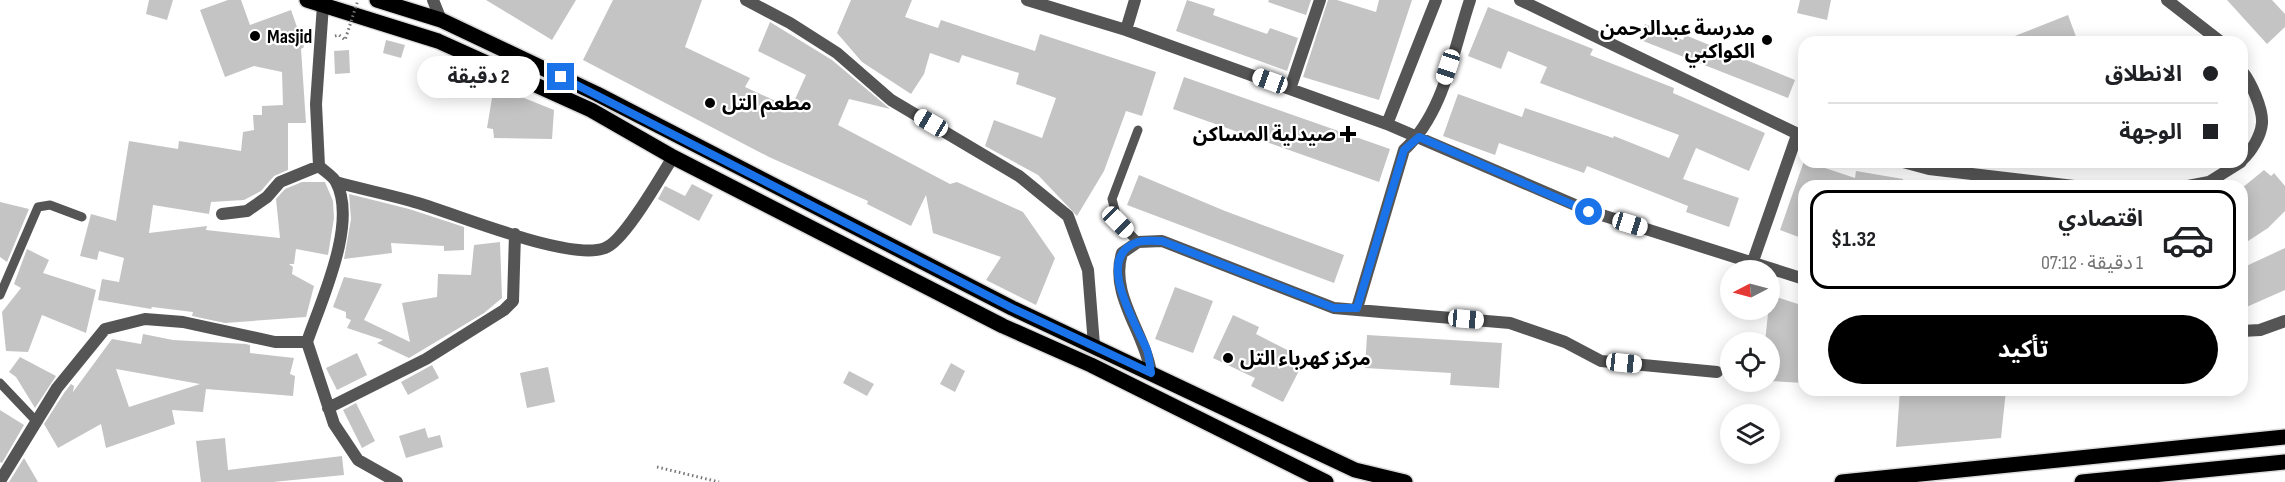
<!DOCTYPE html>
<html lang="ar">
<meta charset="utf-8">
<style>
body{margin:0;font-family:"Sofia Sans Condensed","Noto Sans Arabic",sans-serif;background:#f6f6f6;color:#202124;direction:rtl;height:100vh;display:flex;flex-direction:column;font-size:22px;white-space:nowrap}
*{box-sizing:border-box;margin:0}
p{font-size:20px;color:#757577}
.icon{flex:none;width:33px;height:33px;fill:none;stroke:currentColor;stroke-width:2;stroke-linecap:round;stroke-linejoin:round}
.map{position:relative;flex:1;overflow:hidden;direction:ltr}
.sheet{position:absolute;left:1798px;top:180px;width:450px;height:216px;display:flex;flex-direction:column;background:#fff;border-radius:18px;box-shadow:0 3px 15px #0003;direction:rtl}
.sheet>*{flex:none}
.guide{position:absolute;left:1798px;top:36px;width:450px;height:132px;border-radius:18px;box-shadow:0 3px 15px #0003;direction:rtl;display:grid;align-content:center;height:132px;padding:0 30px;background:#fff}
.needle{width:39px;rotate:264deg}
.tools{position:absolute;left:1720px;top:260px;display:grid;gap:12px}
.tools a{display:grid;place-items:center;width:60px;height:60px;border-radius:50%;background:#fff;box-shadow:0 3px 15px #0003;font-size:30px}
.end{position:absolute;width:27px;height:27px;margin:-14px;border:8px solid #1a73e8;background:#fff;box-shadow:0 0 0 3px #fff}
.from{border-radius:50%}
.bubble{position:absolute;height:42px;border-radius:21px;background:#fff;box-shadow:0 3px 15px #0003;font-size:20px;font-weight:700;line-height:42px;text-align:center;direction:rtl}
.car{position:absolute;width:18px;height:36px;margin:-18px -9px;border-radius:8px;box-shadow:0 0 4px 2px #0007;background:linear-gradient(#fff 24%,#345 0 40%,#fff 0 76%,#345 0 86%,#fff 0)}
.guide b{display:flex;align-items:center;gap:21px;height:57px;font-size:22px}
.guide b+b{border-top:2px solid #e0e0e0}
.guide i{width:15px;height:15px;background:#202124}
ul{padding:10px 0 0;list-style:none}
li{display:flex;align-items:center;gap:18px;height:99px;margin:0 12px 9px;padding:0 18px;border:3px solid #e0e0e0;border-radius:18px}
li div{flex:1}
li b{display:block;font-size:22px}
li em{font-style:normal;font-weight:700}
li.selected{border-color:#000}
li>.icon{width:54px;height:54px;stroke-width:1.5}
.button{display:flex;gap:12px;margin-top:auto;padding:12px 30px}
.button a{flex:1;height:69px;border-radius:36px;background:#000;color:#fff;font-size:24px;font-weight:700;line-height:69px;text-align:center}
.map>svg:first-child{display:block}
</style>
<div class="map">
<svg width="2285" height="482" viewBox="0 0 2285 482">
<rect width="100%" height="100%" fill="#fff"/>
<!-- building -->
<path fill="#c4c4c4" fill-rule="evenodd" d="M149 0H173L167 20 146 14Z
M228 0H241L250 25 291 10 304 47 301 49 306 123H288V170L274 176 261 191 244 200 211 202 209 214 153 205 149 233 207 226 206 230 280 238 276 199 285 189 302 182H325L333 201 334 218 328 255 296 249 294 264H289L293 267 292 274 314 286 306 317 225 323 192 316 193 312 152 307 151 309 98 300 102 279 119 282 124 258 99 251 97 260 80 256 91 214 116 221 129 141 178 149 179 141 241 151 243 132 254 130 253 115H262V106L283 105 282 72 254 66 225 77 200 10Z
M486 0H576L552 40Z
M613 0H702L685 47 750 78 745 87 791 108 806 75 758 51 770 22 832 60 890 109 849 99 838 125 950 184 957 182 1023 212 1055 258 1036 305 986 280 1001 257 933 233 926 195 911 226 867 204 868 201 769 157 583 60Z
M851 0H912L905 17 938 28 941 20 1035 51 1040 34 1156 72 1142 116 1126 111 1104 171 1077 216 1038 175 985 146 994 120 1042 138 1056 98 1016 84 1019 73 962 55 959 63 930 53 924 74 911 94 862 62 837 33Z
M1187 0 1215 9 1213 15 1267 34 1270 28 1298 38 1287 71 1176 31Z
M1269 0H1311L1306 15 1268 2Z
M1328 0H1337L1376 12 1379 0H1412L1379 100 1303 77Z
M1800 0H1831L1827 20 1797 13Z
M2227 0H2272L2285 14V27L2267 44Z
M1488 7 1593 49 1590 55 1674 88 1673 93 1765 133 1749 171 1696 148 1683 179 1739 198 1729 227 1686 212 1688 206 1587 166 1584 173 1499 143 1495 155 1443 136 1458 94 1522 117 1525 108 1613 138 1614 136 1669 158 1679 135 1540 83 1547 67 1508 51 1501 69 1468 56Z
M2068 15 2078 42H2002V41Z
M1645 24 1683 40 1685 35 1795 80 1788 98 1638 39Z
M386 40 405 45 401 58 383 53Z
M349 50 350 73 335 74 334 51Z
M1184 77 1390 149 1379 182 1173 109Z
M494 86 554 110 552 139 494 138 493 129 487 128Z
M1804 161 1855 178 1856 171 1903 179V186H1804V239L1780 230Z
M2264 170 2271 176 2274 173 2285 186V211L2268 228 2242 245V188Z
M1139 175 1225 211 1344 255 1334 283 1127 205Z
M692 184 713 195 699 221 658 199 665 186 685 196Z
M349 194 409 209 464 227V250L444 251V246L391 243 392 253 344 259 351 219Z
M0 202 29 209 7 262 0 257Z
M500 242 502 298 484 313 409 358 377 343 383 340 347 328 351 320 346 318V312L333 307 344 277 382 284 364 320 410 342 402 303 437 297 438 274 471 275 474 245Z
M2285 248V290L2242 309V268Z
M27 249 49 260 43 273 96 290 86 333 42 315 28 352 6 351 2 312 21 288 14 284Z
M1175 287 1213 301 1193 353 1155 339Z
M1770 295 1804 306V383L1770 381V342H1765Z
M1233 315 1259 327 1256 334 1305 359 1283 402 1251 386 1255 378 1213 358Z
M143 334 173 340 246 344 250 345V353L294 358 290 374 295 376 293 396 206 389 203 412 172 410 175 424 106 448 101 424 58 448 44 424 64 393 71 384 74 386 73 392 112 339 141 344ZM116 369 200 384 129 407Z
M1367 335 1502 343 1499 388 1450 385 1451 373 1365 368Z
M357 353 367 375 337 390 326 368Z
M20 357 56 376 35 408 16 377 9 372Z
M951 363 965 371 955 392 940 384Z
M432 365 439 378 408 395 401 382Z
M548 367 555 402 527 408 520 373Z
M849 371 874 384 867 396 843 383Z
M1900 390H2006L2001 438 1896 447Z
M356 403 375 441 362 448 343 410Z
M0 410 24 425 2 463 0 462Z
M425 428 428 438 440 435 443 447 406 458 399 436Z
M225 438 228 470 342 456 344 475 273 482H201L196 441Z
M24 458 38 482H9Z"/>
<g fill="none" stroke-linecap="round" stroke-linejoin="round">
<defs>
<path id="primary" d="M307 0 438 41 591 110 673 157 1003 326 1091 365 1326 482
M377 0 441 20 597 94 1012 308 1355 470 1405 482
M1842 482 2285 437
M2082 482 2285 462"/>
</defs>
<!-- primary casing -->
<use href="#primary" stroke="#dbdbdb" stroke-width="18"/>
<!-- path -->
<path stroke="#777" stroke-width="3" stroke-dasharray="1.5 3" stroke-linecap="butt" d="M335 36 339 35 345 40 347 34
M657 467 719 482"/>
<!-- lane -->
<path stroke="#555" stroke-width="9" d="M1138 242 1118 222 1112 199 1138 130
M0 295 38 207 50 205 82 217
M0 383 37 422"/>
<!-- street -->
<path stroke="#555" stroke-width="12" d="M433 0 441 20
M746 0 790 23 837 53 891 100 1019 176 1068 216 1088 270 1094 345
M1027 0 1126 30 1387 124 1589 211 1804 279
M1520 0 1804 137
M2167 0 2221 42
M1126 30 1135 0
M2242 71C2251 82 2263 109 2262 123 2261 136 2251 152 2242 160
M1290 89 1320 0
M1387 124 1436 0
M1903 162 1929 169 2074 186
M336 182C361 189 386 194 411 201 453 212 568 262 605 248 624 242 661 176 673 157
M2188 186 2209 182 2241 162
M222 214 247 211 267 197 280 182 319 166
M1753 261 1797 135
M1357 308 1404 150C1444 113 1453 51 1470 0
M2242 331 2260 330 2285 321
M307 342 334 424 358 460 397 482
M1151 373C1145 332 1109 295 1122 253L1138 242 1162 241 1334 308 1510 323 1565 342 1601 361 1717 372
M328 408 426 359 504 310 513 301 515 234
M0 481 57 388 105 329 145 319 183 322 275 342H307C321 301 358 223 336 182 333 176 324 171 319 166L316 104 323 5"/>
<!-- primary -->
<use href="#primary" stroke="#000" stroke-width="15"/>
<!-- path-bridge -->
<path stroke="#777" stroke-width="3" stroke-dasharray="1.5 3" stroke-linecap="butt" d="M347 34 358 0"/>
</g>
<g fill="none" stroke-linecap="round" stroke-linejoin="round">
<!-- route -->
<path stroke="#1a73e8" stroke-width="8" d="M561 77 1012 308 1151 373C1150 366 1149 357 1147 350 1136 324 1093 256 1138 242 1145 240 1155 241 1162 241L1334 308H1357L1404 150 1419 137 1589 212"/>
</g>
<!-- markers -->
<g fill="#000" stroke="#fff" stroke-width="2">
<circle cx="255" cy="36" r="6"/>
<circle cx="1767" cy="40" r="6"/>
<circle cx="710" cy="103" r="6"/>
<path d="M1345 125h6v6h6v6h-6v6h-6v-6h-6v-6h6z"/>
<circle cx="1228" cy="358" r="6"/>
</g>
<g text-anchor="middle" stroke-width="4.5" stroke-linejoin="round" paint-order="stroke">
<!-- poi labels -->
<g font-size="20" font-weight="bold" fill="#000" stroke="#fff" text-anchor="start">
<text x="1755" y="35" text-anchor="end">مدرسة عبدالرحمن<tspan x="1755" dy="23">الكواكبي</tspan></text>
<text x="267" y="43">Masjid</text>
<text x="722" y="110">مطعم التل</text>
<text x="1336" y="141" text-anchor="end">صيدلية المساكن</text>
<text x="1240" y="365">مركز كهرباء التل</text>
</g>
</g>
</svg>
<div class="tools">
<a><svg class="needle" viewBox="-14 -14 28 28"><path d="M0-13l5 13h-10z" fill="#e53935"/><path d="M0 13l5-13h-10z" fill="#757577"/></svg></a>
<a><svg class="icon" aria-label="locate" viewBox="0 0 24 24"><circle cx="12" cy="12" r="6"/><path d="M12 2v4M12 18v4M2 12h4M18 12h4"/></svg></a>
<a><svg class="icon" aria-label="layers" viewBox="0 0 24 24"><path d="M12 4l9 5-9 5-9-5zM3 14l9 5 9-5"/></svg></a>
</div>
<i class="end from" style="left:1589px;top:212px"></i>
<i class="end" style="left:561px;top:77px"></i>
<div class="bubble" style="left:417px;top:56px;width:123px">2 دقيقة</div>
<i class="car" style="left:1448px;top:67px;rotate:198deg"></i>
<i class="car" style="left:1270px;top:81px;rotate:290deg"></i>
<i class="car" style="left:931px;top:123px;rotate:300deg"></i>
<i class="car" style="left:1118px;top:222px;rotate:135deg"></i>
<i class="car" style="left:1630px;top:224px;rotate:107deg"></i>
<i class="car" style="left:1466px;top:319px;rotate:95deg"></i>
<i class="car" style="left:1624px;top:363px;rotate:96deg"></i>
<div class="guide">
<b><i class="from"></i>الانطلاق</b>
<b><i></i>الوجهة</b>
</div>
<section class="sheet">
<ul>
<li class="selected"><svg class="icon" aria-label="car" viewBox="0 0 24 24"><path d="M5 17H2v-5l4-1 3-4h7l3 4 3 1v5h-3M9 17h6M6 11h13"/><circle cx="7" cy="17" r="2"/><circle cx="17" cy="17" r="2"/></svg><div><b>اقتصادي</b><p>1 دقيقة · 07:12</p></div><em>$1.32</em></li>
</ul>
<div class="button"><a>تأكيد</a></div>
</section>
</div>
